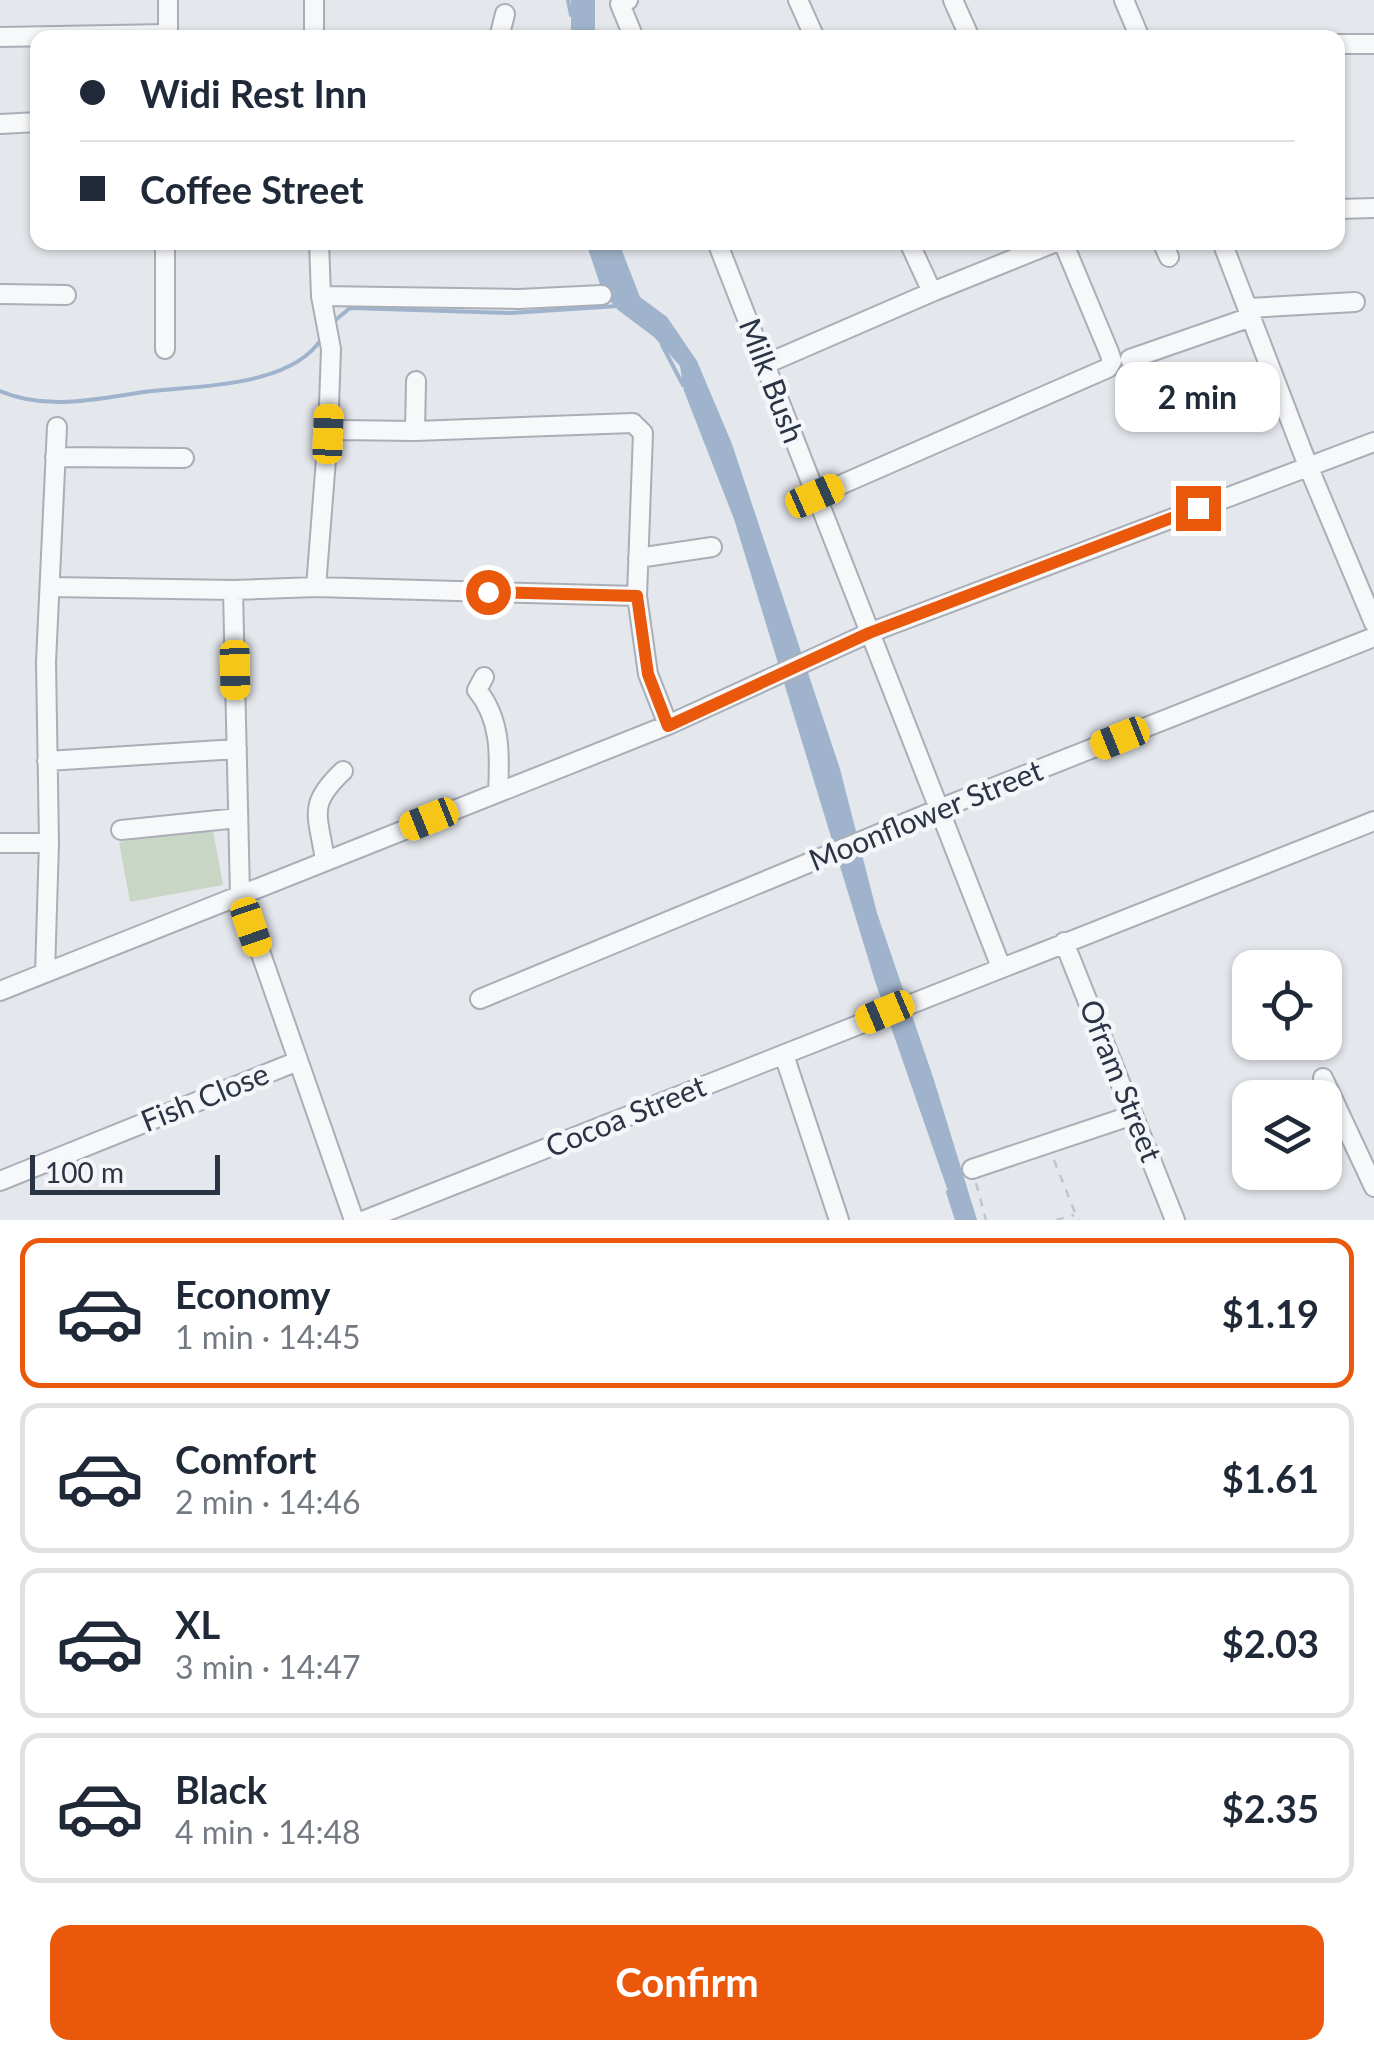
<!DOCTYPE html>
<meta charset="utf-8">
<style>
body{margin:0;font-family:Lato,sans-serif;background:#f2f2f3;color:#1f2937;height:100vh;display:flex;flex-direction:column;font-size:38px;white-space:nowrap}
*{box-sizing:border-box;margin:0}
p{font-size:32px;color:#747a83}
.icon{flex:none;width:55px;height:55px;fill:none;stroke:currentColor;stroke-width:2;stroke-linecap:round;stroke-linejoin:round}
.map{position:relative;height:1220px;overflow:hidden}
.panel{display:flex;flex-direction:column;background:#fff;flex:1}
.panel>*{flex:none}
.banner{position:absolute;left:30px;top:30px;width:1315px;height:220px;border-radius:20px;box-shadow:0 2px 8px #0004;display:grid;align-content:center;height:220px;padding:0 50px;background:#fff}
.controls{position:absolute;left:1232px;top:950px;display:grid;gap:20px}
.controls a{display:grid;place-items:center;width:110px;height:110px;border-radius:20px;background:#fff;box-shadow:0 2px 8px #0004;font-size:50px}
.scale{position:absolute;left:30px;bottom:25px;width:190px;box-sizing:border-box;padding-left:10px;border:5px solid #2b3445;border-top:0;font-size:28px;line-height:35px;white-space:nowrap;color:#2b3445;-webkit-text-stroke:8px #f4f6f9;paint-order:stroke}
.end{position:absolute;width:45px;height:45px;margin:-22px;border:12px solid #ea580c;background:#fff;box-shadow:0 0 0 5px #fff}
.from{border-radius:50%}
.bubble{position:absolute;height:70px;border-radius:20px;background:#fff;box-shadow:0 2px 8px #0004;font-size:32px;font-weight:700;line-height:70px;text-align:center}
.car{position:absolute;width:30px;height:60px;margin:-30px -15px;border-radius:12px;box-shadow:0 0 8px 2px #0007;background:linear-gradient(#f5c518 24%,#345 0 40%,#f5c518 0 76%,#345 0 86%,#f5c518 0)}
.banner b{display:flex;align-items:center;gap:35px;height:95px;font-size:38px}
.banner b+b{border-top:2px solid #e0e1e3}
.banner i{width:25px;height:25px;background:#1f2937}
ul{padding:18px 0 0;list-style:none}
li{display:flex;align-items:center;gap:30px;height:150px;margin:0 20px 15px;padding:0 30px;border:5px solid #e0e1e3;border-radius:20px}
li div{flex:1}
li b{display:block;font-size:38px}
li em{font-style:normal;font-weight:700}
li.current{border-color:#ea580c}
li>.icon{width:90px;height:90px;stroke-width:1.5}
.primary-button{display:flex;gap:20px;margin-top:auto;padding:20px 50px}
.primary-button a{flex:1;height:115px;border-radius:20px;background:#ea580c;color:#fff;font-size:40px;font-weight:700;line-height:115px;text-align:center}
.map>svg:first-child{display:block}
</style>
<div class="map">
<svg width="1374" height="1220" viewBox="0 0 1374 1220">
<rect width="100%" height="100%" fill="#e4e7ec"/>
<!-- green -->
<path fill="#c9d6c5" d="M212 825 223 885 130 902 119 842Z"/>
<!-- water -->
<path fill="#9fb4cc" d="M571 0H595V37H571Z
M586 243H619L640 297 667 317 697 361 732 444 840 769 877 913 934 1080 977 1220H958L875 981 734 519 684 391 680 366 654 337 618 310 603 293Z"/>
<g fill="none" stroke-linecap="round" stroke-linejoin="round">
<!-- stream -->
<path stroke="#9fb4cc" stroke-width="4" d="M568 0 571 15
M333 322 350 308 511 313 618 306
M662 345 683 385
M0 391C47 411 96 399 144 392 197 385 291 388 322 338
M948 1192 957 1220"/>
<defs>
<path id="minor" d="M168 0V38
M314 0V38
M628 0 620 4 634 38
M798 0 815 38
M953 0 970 38
M1124 0 1140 38
M0 37 168 34
M499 38 505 14
M1338 44H1374
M0 124 38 122
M1338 209 1374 208
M165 242V349
M319 242 321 296 331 349 328 434 316 587 637 596 643 433 633 423 415 431 340 430 328 434
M717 242 1001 967
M909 242 932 292
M1162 242 1169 257
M1222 242 1308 466 1374 623
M0 294 66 295
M321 296 519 299 602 295
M1248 308 1355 302
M1130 359 1251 317
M766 364 932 292 1056 242
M415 431 416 381
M55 457 184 458
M815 496 1108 368 1112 361 1109 352 1063 242
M638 558 712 547
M51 587 233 590 316 587
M233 590 240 894 354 1220
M637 596 648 674 668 725
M484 677 477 690C501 719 500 755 498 792
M47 761 237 749
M121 830 238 818
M0 843H49
M325 860C318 814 307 805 343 771
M1064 942 1175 1220
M45 973 49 843 46 662 57 427
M0 991 668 725 869 633 1374 442
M480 999 939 809 1374 637
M784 1055 839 1220
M1323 1078 1374 1187
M972 1169 1133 1115
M0 1181 298 1061
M365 1220 1374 821"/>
</defs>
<!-- minor casing -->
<use href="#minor" stroke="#a9aeb7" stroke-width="22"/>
<!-- path -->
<path stroke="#c2c5cb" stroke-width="2.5" stroke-dasharray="8 8" stroke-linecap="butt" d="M1054 1160 1078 1220
M976 1183 986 1220
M1056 1220 1074 1215"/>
<!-- minor -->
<use href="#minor" stroke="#f7f8fa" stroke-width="18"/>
</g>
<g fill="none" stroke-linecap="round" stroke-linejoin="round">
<!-- route -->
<path stroke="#ea580c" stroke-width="12" d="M488 592 637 596 648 674 668 726 869 633 1198 508"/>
</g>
<g text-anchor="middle" stroke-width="9" stroke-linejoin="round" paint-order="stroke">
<!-- street labels -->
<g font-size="30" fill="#2b3445" stroke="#f4f6f9">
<text transform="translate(771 381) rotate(69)" y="10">Milk Bush</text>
<text transform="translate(926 816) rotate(-22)" y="10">Moonflower Street</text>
<text transform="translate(1120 1081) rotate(68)" y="10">Ofram Street</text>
<text transform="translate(205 1098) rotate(-22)" y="10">Fish Close</text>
<text transform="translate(626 1117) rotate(-22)" y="10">Cocoa Street</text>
</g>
</g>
</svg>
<div class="controls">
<a><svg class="icon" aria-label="locate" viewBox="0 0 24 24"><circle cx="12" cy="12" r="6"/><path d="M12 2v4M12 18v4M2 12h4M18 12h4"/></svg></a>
<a><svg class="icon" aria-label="layers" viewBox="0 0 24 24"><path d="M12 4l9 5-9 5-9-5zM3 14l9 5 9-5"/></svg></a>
</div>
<div class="scale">100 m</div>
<i class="end from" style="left:488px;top:592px"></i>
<i class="end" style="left:1198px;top:508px"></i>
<div class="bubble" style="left:1115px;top:362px;width:165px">2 min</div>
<i class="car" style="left:328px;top:434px;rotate:2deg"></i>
<i class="car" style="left:815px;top:496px;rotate:66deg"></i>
<i class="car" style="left:235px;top:670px;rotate:179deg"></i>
<i class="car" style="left:1120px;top:738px;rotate:248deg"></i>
<i class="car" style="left:429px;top:819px;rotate:248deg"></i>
<i class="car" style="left:251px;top:927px;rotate:161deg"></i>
<i class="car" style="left:885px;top:1012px;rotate:247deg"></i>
<div class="banner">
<b><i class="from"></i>Widi Rest Inn</b>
<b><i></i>Coffee Street</b>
</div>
</div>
<section class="panel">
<ul>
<li class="current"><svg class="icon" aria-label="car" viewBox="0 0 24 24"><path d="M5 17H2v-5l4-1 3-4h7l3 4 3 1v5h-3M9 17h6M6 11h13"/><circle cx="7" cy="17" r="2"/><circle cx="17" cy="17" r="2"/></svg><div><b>Economy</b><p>1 min · 14:45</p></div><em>$1.19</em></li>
<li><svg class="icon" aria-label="car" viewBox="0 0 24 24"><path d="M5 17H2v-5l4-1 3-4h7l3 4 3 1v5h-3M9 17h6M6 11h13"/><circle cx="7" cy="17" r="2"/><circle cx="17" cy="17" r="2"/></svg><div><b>Comfort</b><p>2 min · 14:46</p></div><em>$1.61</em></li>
<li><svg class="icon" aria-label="car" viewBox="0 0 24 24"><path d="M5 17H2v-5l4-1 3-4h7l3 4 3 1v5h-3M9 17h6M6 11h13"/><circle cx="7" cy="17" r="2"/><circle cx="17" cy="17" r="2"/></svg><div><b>XL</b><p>3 min · 14:47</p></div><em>$2.03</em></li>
<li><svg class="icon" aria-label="car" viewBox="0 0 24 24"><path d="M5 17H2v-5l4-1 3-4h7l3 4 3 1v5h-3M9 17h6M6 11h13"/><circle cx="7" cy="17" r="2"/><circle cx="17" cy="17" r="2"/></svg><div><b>Black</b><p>4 min · 14:48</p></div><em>$2.35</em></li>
</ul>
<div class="primary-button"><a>Confirm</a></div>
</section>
